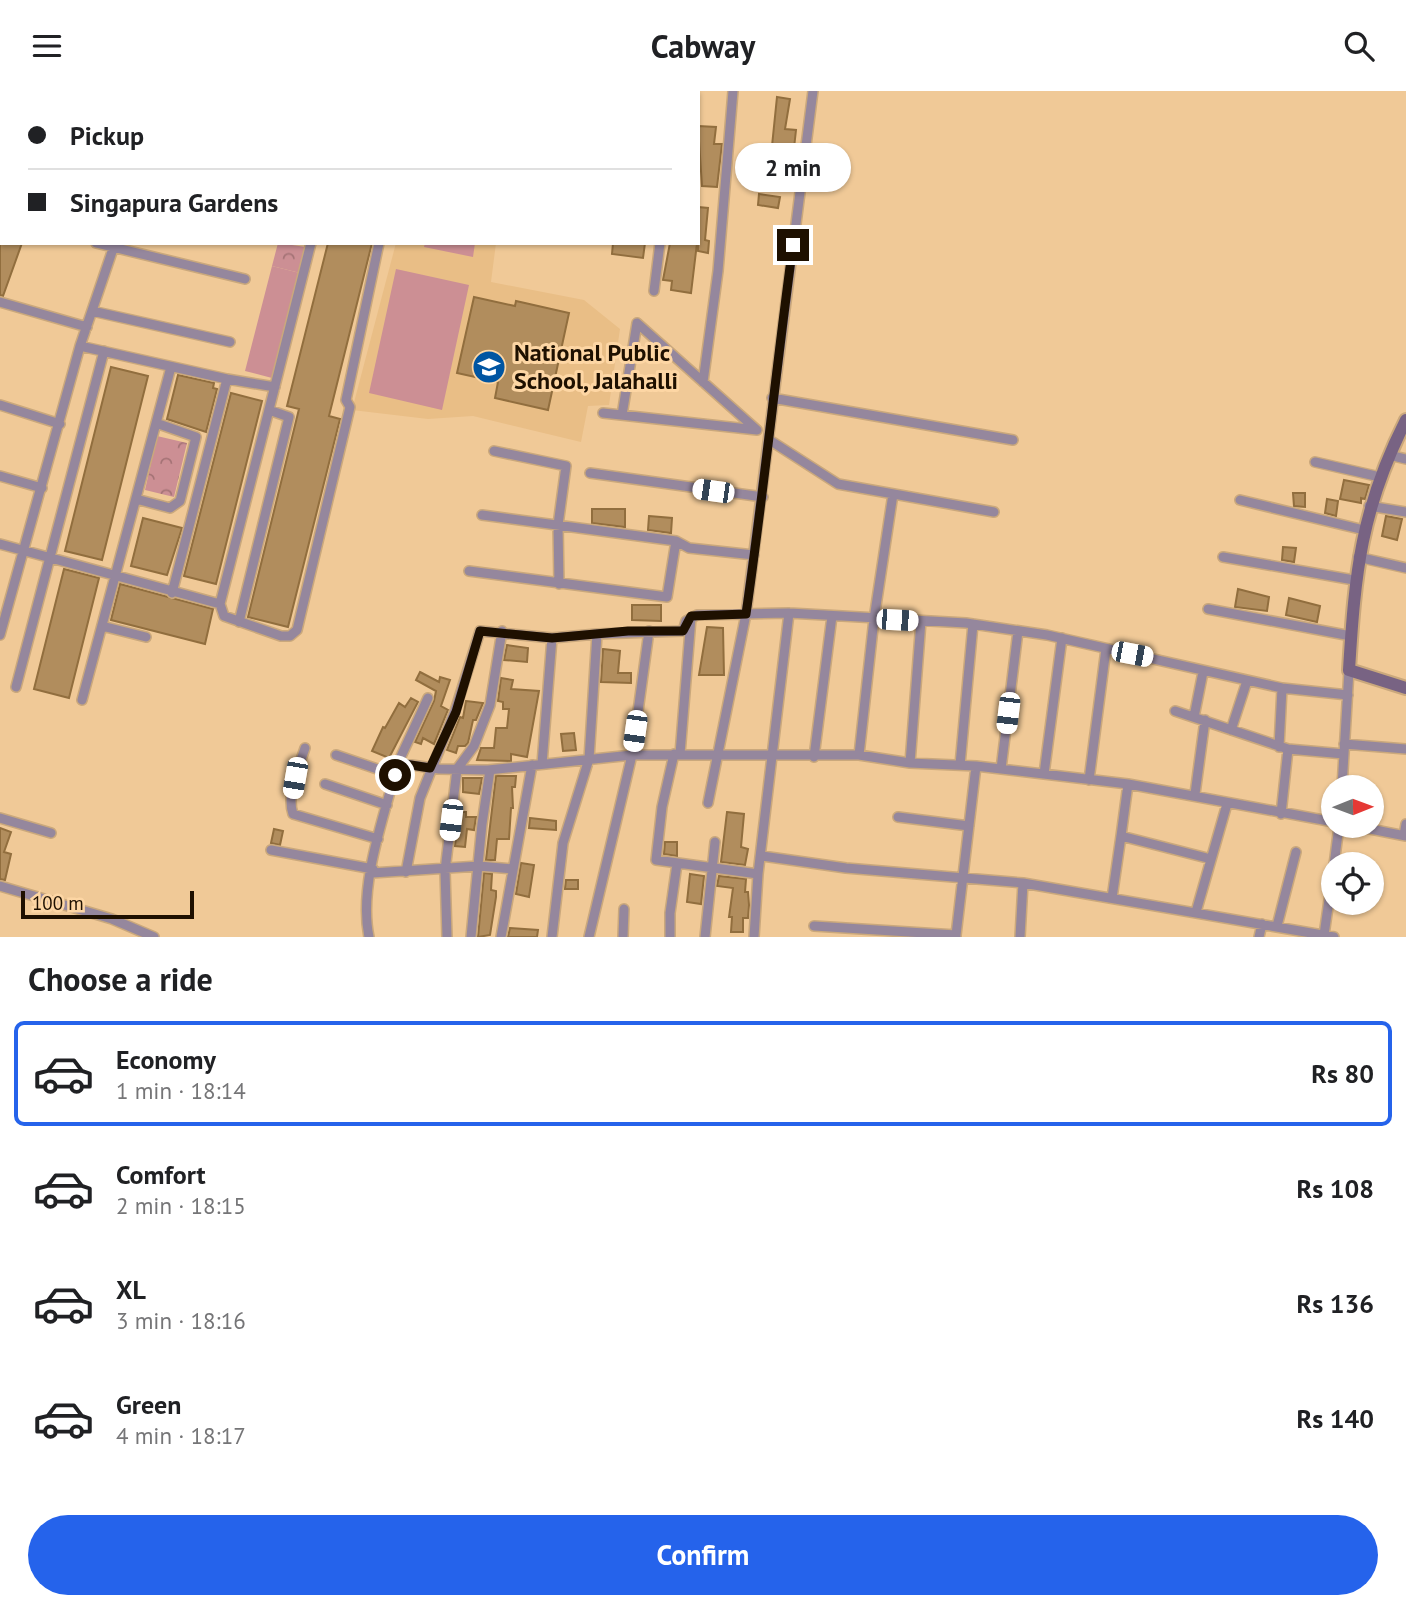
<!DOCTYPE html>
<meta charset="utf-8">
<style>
body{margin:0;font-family:"PT Sans",sans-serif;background:#f2f2f2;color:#202124;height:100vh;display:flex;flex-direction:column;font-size:26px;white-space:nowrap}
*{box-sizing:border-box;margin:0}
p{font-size:23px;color:#757577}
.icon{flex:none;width:38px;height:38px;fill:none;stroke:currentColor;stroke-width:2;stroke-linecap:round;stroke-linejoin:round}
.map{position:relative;height:846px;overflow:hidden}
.details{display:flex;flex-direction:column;background:#fff;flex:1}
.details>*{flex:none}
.hud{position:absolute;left:0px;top:0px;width:700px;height:154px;box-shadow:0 2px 5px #0004;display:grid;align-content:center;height:154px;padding:0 28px;background:#fff}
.needle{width:46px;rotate:89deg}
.controls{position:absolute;left:1321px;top:684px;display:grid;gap:14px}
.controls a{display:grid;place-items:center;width:63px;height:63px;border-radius:50%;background:#fff;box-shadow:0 2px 5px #0004;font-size:35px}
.scale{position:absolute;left:21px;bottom:18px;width:173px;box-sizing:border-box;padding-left:7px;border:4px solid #1e1000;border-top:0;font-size:19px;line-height:24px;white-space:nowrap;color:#1e1000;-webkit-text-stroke:5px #fdd6a4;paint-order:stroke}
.end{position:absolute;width:32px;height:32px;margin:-16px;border:9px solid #1e1000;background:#fff;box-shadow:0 0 0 4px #fff}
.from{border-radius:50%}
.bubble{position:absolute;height:49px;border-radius:24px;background:#fff;box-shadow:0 2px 5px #0004;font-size:23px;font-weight:700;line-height:49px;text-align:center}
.car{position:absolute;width:21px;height:42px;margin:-21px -10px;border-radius:9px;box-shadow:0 0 5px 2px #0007;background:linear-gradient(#fff 24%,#345 0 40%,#fff 0 76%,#345 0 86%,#fff 0)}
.hud b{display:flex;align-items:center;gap:24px;height:66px;font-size:26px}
.hud b+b{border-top:2px solid #e0e0e0}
.hud i{width:18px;height:18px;background:#202124}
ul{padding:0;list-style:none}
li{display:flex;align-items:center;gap:21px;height:105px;margin:0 14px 10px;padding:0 14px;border:4px solid transparent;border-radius:10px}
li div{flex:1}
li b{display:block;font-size:26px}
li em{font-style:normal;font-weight:700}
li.current{border-color:#2563eb}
li>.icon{width:63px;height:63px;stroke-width:1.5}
h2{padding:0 28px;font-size:32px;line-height:84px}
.cta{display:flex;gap:14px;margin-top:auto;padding:14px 28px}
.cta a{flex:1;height:80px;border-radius:42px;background:#2563eb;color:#fff;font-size:28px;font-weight:700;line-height:80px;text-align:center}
header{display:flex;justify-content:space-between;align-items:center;height:91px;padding:0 28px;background:#fff;font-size:32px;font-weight:700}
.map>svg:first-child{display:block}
</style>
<header><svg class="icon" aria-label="menu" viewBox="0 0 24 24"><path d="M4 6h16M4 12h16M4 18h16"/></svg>Cabway<svg class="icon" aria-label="search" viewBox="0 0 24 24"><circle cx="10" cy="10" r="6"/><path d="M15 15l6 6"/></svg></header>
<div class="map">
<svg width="1406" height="846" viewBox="0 0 1406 846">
<defs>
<pattern id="forest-crowns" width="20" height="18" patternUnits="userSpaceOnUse" patternTransform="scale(1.75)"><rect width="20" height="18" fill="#cc8f94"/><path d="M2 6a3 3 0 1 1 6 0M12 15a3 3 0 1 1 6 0" fill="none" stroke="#a57376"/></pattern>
</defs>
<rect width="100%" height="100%" fill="#f0c997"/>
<!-- built -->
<path fill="#e9be86" d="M255 0H482L255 2Z
M396 152H496L491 191 584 209 620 238 609 314 588 315 581 351 473 325 428 328 352 319Z"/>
<!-- forest -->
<path fill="url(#forest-crowns)" d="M278 152 306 156 300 182 272 175Z
M157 345 187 352 174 406 145 399Z"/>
<!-- pitch -->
<path fill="#cc8f94" d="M425 152H475L473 166 424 156Z
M272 175 300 182 272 287 245 280Z
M396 178 469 194 442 319 369 302Z"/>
<!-- building -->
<path fill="#b18d5d" stroke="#916e3e" stroke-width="2" d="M777 6 790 8 785 38 796 39 794 57 772 55Z
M698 35 716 36 714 53H722L717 96 702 95Z
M759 103 780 106 778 117 758 114Z
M698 116 708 117 705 149 709 150 708 162 698 160Z
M0 152H22L3 205 0 204Z
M328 152H372L329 325 340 328 288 536 248 526 299 318 287 315Z
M613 152H645L643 167 612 163Z
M670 152H697L691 202 671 199 672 190 663 189Z
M474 206 515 215 516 210 569 222 548 319 495 307 498 291 457 282Z
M111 276 148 285 102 469 65 460Z
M178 284 214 292 213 297 217 298 206 341 167 328Z
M231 302 262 310 216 493 184 485Z
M1344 389 1369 394 1365 408 1361 407V412L1340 408Z
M1293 402H1305V416L1294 415Z
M1327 408 1338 410 1336 425 1325 422Z
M592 418H625V436L592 432Z
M649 425 672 427 671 442 648 439Z
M1386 425 1402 428 1397 449 1382 445Z
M143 427 182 437 167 484 131 475Z
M1283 456 1296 457 1294 471 1282 469Z
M64 478 99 487 69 607 34 598Z
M120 493 213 518 205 553 111 529Z
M1238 498 1269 506 1267 520 1235 516Z
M1289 507 1320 515 1317 531 1286 524Z
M632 514H661V530L632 529Z
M707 536 723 537 724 584H699Z
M507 554 528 557 527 571 504 569Z
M603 558 620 560 618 582H631V592L601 591Z
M420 581 439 591 440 586 450 589 441 615 448 619 434 653 423 647 421 653 415 651 434 610 436 600 416 589Z
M501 587 513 589 511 598 539 600 527 666 511 663V670L477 669 481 657H494L496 637H507L509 618H503V611L498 610Z
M411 607 418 611 389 667 372 660 383 636 385 637 399 612 405 616Z
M466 610 483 612 476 629H473L468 652 465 655H458L456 662 447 659 460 626 463 627Z
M574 642 576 659 563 660 561 643Z
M496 685H516L515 696H512L513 717H511L509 748H497L495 769H486Z
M463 687H482L479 703 463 701Z
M459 721H466V726H476L474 739 467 738 465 756 455 755Z
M727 721 744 723 741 756 748 758 745 774 721 771Z
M530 727 556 730V739L529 737Z
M0 737 11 741 4 761 11 763 5 789 0 788Z
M274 738 283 740 280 754 271 752Z
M665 751H677V765L664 763Z
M521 772 534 774 529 806 516 803Z
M484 782 492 783 491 799 496 800V806L490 844 478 846Z
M690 783 704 785 701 813 687 811Z
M719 785 746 788 745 801H748L749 814 748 827H743V841H731L732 826H729L733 797 717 795Z
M566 789H578V798H565Z
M510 837 538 839 537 846H508Z"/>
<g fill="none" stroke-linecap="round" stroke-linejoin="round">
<defs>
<path id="street" d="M150 2V0
M517 2 518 0
M567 2V0
M624 2 625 0
M679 2V0
M0 124H2
M96 152 245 188
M311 152 220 513 224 525 281 545H290L297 539 350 316 346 309 379 152
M654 200 660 152
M0 211 87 236
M92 220 230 251
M80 255 227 288 275 296
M703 291 718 180 733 0
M772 307 1013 349
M0 314 60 333
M603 322 757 339
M622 324 637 232 757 339
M771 350 838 393 994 421
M494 360 566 375 558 434 559 493
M1389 364 1406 368
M1315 371 1380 386
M590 382 763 406
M0 385 42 397
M136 408 170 417 180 410 196 346 156 332
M1240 409 1364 439
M1369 415 1406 421
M482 424 676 450 689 457 754 464
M0 453 220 513
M1223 466 1354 489
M1358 466 1406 477
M469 480 667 506 676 450
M172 502 227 288
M1208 518 1351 545
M239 531 289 326 269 319
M102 535 146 546
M0 544 80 255 115 152
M16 596 104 260
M82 609 171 276
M1175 620 1288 658 1344 663
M1194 626 1203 581
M1231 639 1247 590
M1344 653 1406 658
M1279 656 1282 597
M305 657C299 676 286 703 293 723L378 748
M674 663 662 716 656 769 758 783
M680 663 691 527
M336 664 395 684
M859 664 874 528 893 403
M814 666 832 525
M398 672 428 607
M910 672 921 530
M542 673 552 547
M960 674 973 533
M1001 678 1018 540
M1044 683 1062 547
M1089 689 1106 558
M325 693 387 714
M1342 696 1349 579
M1195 703 1205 629
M708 712 746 523 813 0
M1281 723 1288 658
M898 726 969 735
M0 727 51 742
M1355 735 1406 745
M1404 744 1406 733
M1121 745 1128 693
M271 759 373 778
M762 765 846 777 1023 792 1334 846
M1334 774 1339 735
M406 781 420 707 455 620 480 540 552 547 597 543
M372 782 479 775 513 778
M0 795 112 828 154 846
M1112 807 1121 745 1211 768
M1196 821 1227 713
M814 835 956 844V846
M1277 835 1296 761
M956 844 976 675
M1324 844 1334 774
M369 846C358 794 385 723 398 672L439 678 488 679 632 664H859L910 672 976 675 1128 693 1334 731
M447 846 445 780 457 678 474 655 490 614 502 540
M471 846 482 733 490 679
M501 846 532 674
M552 846 563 752 589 668 597 543 683 540 686 530 697 524 789 522 966 532 1047 544 1282 597 1348 604
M589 846 632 664 649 540
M623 846 624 818
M670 846V822L677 773
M705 846 715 751
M754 846 758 783 789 522
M1020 846 1023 792
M1259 846 1262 833"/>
<path id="secondary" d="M1406 329C1361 418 1355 481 1349 579L1406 597"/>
</defs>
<!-- street casing -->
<use href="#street" stroke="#caa87c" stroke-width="12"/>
<!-- secondary casing -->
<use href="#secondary" stroke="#caa87c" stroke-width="16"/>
<!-- street -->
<use href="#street" stroke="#95879d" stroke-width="9"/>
<!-- secondary -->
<use href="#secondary" stroke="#786383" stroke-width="12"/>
</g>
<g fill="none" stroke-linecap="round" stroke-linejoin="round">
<!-- route -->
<path stroke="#1e1000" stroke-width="9" d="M395 684 398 672 430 677 456 621 480 540 552 547 628 540H683L691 525 746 523C764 400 776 277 793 154"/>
</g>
<!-- icons -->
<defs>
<symbol id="school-disc" viewBox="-11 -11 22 22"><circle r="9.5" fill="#0055a2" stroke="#fdd6a4"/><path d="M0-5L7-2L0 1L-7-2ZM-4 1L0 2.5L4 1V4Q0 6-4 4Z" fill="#fff"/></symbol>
</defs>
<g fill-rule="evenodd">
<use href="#school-disc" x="470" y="257" width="38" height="38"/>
</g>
<g text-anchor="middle" stroke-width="6" stroke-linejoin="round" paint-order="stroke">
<!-- poi labels -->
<g font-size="24" font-weight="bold" fill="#1e1000" stroke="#fdd6a4" text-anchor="start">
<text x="514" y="270">National Public<tspan x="514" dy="28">School, Jalahalli</tspan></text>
</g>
</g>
</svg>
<div class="controls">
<a><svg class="needle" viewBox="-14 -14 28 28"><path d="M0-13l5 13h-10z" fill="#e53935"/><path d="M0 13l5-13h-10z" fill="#757577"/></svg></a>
<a><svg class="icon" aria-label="locate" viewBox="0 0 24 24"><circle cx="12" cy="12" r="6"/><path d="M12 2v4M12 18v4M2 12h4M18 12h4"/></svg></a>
</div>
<div class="scale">100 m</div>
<i class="end from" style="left:395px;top:684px"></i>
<i class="end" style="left:793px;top:154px"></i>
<div class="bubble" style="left:735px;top:52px;width:116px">2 min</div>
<i class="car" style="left:713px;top:400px;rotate:278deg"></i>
<i class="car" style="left:897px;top:529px;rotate:93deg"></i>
<i class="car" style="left:1132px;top:563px;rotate:101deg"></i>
<i class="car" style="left:1008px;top:622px;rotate:187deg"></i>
<i class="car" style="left:635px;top:640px;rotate:188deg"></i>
<i class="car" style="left:295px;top:687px;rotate:190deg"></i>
<i class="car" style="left:451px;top:729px;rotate:187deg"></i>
<div class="hud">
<b><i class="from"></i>Pickup</b>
<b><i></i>Singapura Gardens</b>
</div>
</div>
<section class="details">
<h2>Choose a ride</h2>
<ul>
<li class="current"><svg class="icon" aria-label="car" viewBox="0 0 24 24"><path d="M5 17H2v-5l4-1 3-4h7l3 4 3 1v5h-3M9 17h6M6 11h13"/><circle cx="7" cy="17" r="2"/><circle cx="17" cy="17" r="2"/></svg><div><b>Economy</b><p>1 min · 18:14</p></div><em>Rs 80</em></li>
<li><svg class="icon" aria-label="car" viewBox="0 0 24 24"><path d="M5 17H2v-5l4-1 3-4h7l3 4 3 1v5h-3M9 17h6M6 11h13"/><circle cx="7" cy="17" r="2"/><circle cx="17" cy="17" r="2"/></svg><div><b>Comfort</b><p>2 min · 18:15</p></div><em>Rs 108</em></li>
<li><svg class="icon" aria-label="car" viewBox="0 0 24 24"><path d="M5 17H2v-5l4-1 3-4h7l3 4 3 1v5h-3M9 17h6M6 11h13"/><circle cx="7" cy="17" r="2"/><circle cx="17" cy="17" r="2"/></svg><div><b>XL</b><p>3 min · 18:16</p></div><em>Rs 136</em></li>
<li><svg class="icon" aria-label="car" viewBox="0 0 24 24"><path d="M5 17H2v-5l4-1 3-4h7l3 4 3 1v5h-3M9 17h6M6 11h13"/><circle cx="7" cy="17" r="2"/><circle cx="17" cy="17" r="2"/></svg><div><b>Green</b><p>4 min · 18:17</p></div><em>Rs 140</em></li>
</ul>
<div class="cta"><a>Confirm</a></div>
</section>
